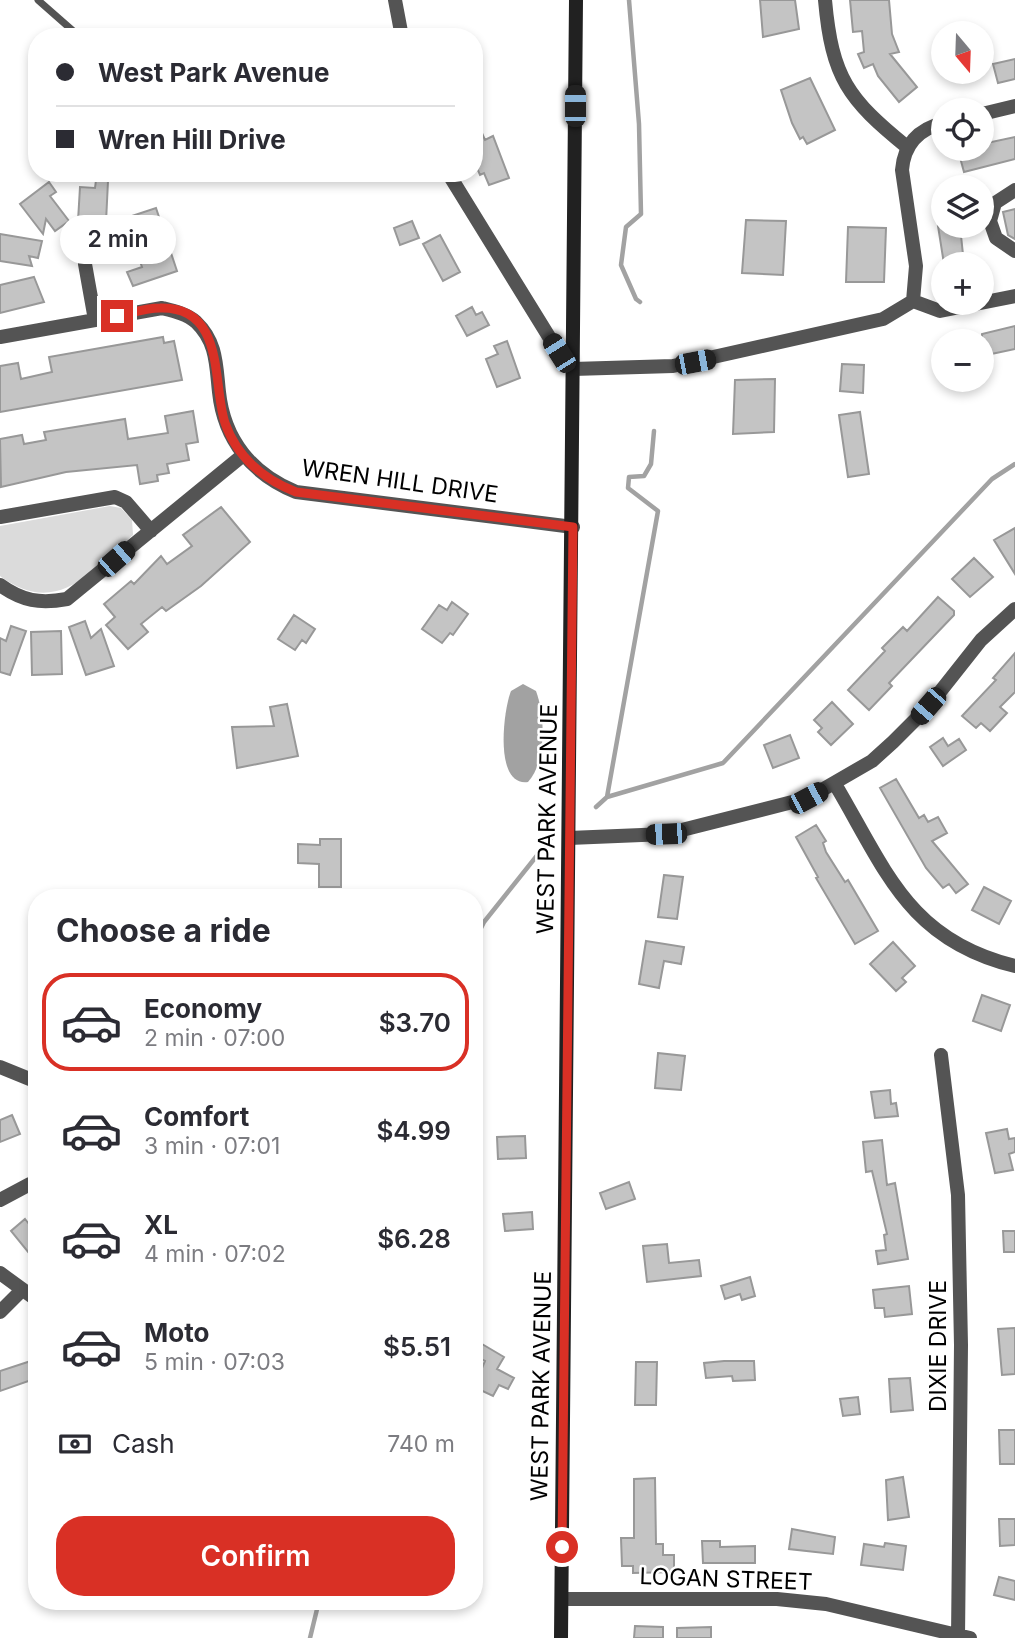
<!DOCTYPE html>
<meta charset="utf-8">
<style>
body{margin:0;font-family:Inter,sans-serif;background:#f2f2f3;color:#2b2b33;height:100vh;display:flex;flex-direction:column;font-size:26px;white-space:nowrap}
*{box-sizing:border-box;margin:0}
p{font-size:23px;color:#7c7c81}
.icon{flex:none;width:38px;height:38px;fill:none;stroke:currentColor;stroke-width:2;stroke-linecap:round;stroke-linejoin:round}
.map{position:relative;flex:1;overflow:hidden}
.details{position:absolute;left:28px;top:889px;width:455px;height:721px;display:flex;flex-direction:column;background:#fff;border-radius:28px;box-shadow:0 4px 10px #0003}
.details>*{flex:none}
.top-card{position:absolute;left:28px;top:28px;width:455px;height:154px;border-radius:28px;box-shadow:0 4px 10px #0003;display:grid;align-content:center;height:154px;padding:0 28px;background:#fff}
.needle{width:46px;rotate:161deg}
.tools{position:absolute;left:931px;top:21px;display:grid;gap:14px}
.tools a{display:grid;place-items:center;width:63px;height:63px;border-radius:50%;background:#fff;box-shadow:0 4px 10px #0003;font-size:35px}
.end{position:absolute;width:32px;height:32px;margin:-16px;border:9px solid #d93025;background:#fff;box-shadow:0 0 0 4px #fff}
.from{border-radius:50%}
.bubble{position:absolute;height:49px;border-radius:24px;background:#fff;box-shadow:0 4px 10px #0003;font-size:23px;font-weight:600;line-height:49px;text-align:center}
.car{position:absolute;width:21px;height:42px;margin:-21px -10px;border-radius:9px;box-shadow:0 0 5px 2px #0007;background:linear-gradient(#222 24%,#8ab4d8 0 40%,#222 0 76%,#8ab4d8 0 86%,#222 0)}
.top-card b{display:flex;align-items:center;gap:24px;height:66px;font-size:26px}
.top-card b+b{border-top:2px solid #e1e1e2}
.top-card i{width:18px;height:18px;background:#2b2b33}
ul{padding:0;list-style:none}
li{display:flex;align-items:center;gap:21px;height:98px;margin:0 14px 10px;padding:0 14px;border:4px solid transparent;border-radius:28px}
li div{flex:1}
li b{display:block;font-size:26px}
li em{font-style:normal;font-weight:600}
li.active{border-color:#d93025}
li>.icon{width:63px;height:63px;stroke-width:1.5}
h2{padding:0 28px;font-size:32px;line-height:84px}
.pay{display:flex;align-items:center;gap:18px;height:77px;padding:0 28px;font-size:26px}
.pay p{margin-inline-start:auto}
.action{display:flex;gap:14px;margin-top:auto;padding:14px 28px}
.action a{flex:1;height:80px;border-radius:28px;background:#d93025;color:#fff;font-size:28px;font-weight:600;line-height:80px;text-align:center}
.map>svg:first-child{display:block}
</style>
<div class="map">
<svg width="1015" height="1638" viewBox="0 0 1015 1638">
<rect width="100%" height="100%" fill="#fff"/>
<!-- green -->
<path fill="#dbdbdb" d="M110 506 121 508 132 520 133 535C90 572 57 618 0 576V526Z"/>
<!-- water -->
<path fill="#a2a2a2" d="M523 684 536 691C545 715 547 761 528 782 494 787 503 711 511 691Z"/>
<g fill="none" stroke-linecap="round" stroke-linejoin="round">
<!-- stream -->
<path stroke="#a2a2a2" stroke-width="4.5" d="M629 0 639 124 641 214 626 227 621 265 636 299 640 302
M607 797 658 511 628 488 629 477 644 476 651 464 654 431
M596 807 607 797 723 763 992 479 1015 464
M474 942 484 922 551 838
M310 1638 319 1601"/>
</g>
<!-- building -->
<path fill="#c4c4c4" stroke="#989898" stroke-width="2" d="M760 0H795L799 29 763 37Z
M850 0H889L892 34 899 52 890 54 917 87 899 102 878 76 873 64 864 68 858 54 864 52 862 31 853 32Z
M1015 59V79L998 83 993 64Z
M810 78 835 130 807 144 803 137 800 139 792 123 781 90Z
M474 115 485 140 493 136 509 178 489 185 484 173 480 175 474 161Z
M1015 137V159L964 172 958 150 982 149V144Z
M96 180 108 181 106 222 78 221 80 187 95 188Z
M49 182 56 192 50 196 69 221 55 231 46 219 43 234 20 204Z
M156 208 177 271 133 286 127 272 142 267 130 233 116 238 111 223Z
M1015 209V239L1008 235 1003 212Z
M746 220 786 221 783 275 742 273Z
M412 221 419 238 400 245 394 228Z
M938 226H960L964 264H944Z
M848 227 886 228 884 282H846Z
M0 234 42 241 38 258 29 256 32 266 0 261Z
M440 235 460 272 443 281 423 244Z
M34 277 44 302 0 313V285Z
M472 307 476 315 482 312 489 325 467 336 456 316Z
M1015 326V349L982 356V334Z
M163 337 164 343 174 341 182 380 0 412V366L18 363 21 379 52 372 49 357Z
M507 341 520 378 497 387 486 359 498 354 494 346Z
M842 364 864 365 863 393 840 391Z
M775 379 774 432 733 434 735 380Z
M193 411 198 442 186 444 189 460 167 464 169 473 157 475 158 481 140 484 137 465 66 472 1 487 0 439 22 435 24 444 46 440 44 432 125 419 128 439 168 433 165 416Z
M860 412 869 474 848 477 839 415Z
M221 507 250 542 201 586 166 611 162 607 141 624 148 632 128 649 106 625 115 617 104 604 131 581 134 584 161 556 167 564 192 546 183 535Z
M1015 528V574L994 540Z
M974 558 993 577 970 597 952 579Z
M938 597 954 611V615L889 683 892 686 869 710 848 690 885 651 882 648 903 627 907 631Z
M452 602 468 614 453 635 450 633 442 643 422 629 439 605 447 610Z
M294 615 315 629 306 643 302 640 295 650 278 639Z
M85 621 91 638 101 629 114 666 86 675 69 627Z
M11 626 26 631 10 675 0 672V638L6 641Z
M61 631 62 674 32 675 31 632Z
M1015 653V692L1000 707 1007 713 990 731 981 723 976 728 962 716 996 680 993 678Z
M832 702 853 724 831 745 818 732 822 728 814 720Z
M287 704 298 756 237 768 232 727 274 726 270 707Z
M790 735 799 758 773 768 764 745Z
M943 738 948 746 959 739 966 750 943 766 930 747Z
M896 779 919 818 924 815 928 822 938 817 947 833 932 841 968 884 956 893 949 884 943 888 926 868 880 788Z
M816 825 826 841 823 843 826 852 845 882 848 880 878 931 855 944 816 878 818 877 796 837Z
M320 839H341V887H319V864L298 863V844L320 845Z
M664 875 683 877 677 919 658 917Z
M984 887 1011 901 999 924 972 910Z
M646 941 684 947 681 964 664 961 659 988 639 984Z
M893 942 915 966 902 978 906 982 896 991 870 964Z
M982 995 1010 1005 1001 1031 973 1021Z
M658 1053 685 1056 681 1090 655 1088Z
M890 1090 891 1104 896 1103 898 1116 875 1118 871 1092Z
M12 1115 20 1134 0 1142V1120Z
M1007 1129 1009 1139 1015 1138V1152L1009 1154 1013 1170 995 1173 986 1133Z
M525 1136 526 1158 498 1159 497 1137Z
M882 1140 887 1185 895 1183 908 1259 878 1264 876 1251 886 1250 884 1235 887 1234 872 1171 866 1172 863 1142Z
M629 1182 635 1199 606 1209 600 1193Z
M532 1212 533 1229 505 1231 503 1214Z
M25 1219 37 1234V1263L11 1231Z
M1003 1231H1015V1252H1004Z
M667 1244 669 1263 699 1260 701 1276 647 1282 643 1246Z
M750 1277 755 1296 742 1300 740 1294 725 1299 721 1286Z
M909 1286 912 1314 885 1317 884 1308H875L873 1290Z
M1015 1328V1374L1002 1375 998 1329Z
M482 1344 504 1357 497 1369 514 1378 508 1389 499 1385 493 1396 474 1387 485 1361 475 1356Z
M37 1359V1378L0 1391V1371Z
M724 1361H754L755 1380 733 1381 732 1376 706 1378 704 1363Z
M636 1362H657L656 1405H635Z
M910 1378 913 1410 891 1412 889 1379Z
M858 1397 860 1414 843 1416 840 1399Z
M999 1430H1015V1464H1000Z
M903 1477 909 1517 888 1520 886 1480Z
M655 1478 656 1544H663V1555H674V1572L633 1573V1566H622L621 1538H634V1479Z
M999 1519H1015V1545L1000 1546Z
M792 1529 835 1537 833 1554 789 1549Z
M702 1541H720V1547L755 1546V1563H703Z
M885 1543 906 1546 903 1570 861 1565 864 1544 884 1547Z
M999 1577 1015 1581V1600L994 1595Z
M635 1626 663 1627V1638H634Z
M711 1627V1638H677V1628Z"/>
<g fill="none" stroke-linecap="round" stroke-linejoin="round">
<!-- service -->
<path stroke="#545454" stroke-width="7" d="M38 0 80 37"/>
<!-- minor -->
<path stroke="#545454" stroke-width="14" d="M395 0 402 37
M825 0C832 78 848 99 907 147
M982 114 1015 106
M448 173 559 353 573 369 673 366 883 319 913 301 916 266 902 170C904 145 918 129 943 123
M1015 190 995 203 990 221 996 238 1015 251
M85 264 95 320
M913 301 940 311 1015 296
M0 337 162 308C174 311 187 314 196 322 217 342 216 365 219 392 224 440 252 474 296 492L573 527
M0 517 115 497 126 502 151 531
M0 585C22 601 40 604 67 599L242 456
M835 784C886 870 908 940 1015 966
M569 838 666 834 808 798 872 761 893 742 928 707 981 640 1015 609
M941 1055 958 1195 961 1345 958 1638
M0 1067 37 1082
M0 1200 30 1184
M0 1273 37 1300
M0 1312 21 1291
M562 1599H777L826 1604 970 1638"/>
<!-- secondary -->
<path stroke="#212121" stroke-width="14" d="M561 1638 576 0"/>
</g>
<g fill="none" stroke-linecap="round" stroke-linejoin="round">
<!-- route -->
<path stroke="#d93025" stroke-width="9" d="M117 316C131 313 146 308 160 308 226 306 212 384 225 423 237 457 263 479 296 492L573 527 562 1547"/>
</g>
<g text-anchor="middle" stroke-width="5" stroke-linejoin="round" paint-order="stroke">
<!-- street labels -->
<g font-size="23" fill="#000" stroke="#fff">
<text transform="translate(400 481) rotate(8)" y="8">WREN HILL DRIVE</text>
<text transform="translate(547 819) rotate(-89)" y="8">WEST PARK AVENUE</text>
<text transform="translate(938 1346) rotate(-90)" y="8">DIXIE DRIVE</text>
<text transform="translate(541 1386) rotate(-89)" y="8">WEST PARK AVENUE</text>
<text transform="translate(726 1579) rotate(2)" y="8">LOGAN STREET</text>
</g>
</g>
</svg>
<div class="tools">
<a><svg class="needle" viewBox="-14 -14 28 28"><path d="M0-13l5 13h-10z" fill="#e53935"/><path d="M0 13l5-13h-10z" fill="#7c7c81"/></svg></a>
<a><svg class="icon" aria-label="locate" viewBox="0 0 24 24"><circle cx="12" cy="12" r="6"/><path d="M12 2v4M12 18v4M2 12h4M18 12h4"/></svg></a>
<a><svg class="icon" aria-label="layers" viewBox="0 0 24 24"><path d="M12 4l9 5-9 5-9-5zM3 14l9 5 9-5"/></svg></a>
<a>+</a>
<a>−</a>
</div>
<i class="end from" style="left:562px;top:1547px"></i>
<i class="end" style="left:117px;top:316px"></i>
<div class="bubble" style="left:60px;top:215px;width:116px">2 min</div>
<i class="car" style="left:575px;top:106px;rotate:0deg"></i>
<i class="car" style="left:559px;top:353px;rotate:328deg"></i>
<i class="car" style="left:695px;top:362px;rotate:79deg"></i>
<i class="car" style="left:116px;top:559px;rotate:49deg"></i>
<i class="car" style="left:928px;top:706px;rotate:221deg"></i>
<i class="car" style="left:808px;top:798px;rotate:62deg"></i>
<i class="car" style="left:666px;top:834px;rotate:268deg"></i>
<div class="top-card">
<b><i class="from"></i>West Park Avenue</b>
<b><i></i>Wren Hill Drive</b>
</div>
<section class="details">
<h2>Choose a ride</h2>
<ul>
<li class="active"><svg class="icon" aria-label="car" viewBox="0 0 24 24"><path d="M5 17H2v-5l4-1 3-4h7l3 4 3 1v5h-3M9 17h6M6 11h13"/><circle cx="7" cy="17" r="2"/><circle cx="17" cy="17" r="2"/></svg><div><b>Economy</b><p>2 min · 07:00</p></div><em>$3.70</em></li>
<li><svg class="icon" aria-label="car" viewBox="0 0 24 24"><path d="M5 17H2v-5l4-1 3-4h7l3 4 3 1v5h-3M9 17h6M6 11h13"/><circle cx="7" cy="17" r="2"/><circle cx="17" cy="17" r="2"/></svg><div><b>Comfort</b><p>3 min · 07:01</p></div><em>$4.99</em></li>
<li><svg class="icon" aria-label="car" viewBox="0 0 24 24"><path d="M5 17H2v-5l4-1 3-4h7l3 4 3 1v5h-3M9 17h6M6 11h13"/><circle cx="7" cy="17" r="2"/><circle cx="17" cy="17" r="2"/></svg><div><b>XL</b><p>4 min · 07:02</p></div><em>$6.28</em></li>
<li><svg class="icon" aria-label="car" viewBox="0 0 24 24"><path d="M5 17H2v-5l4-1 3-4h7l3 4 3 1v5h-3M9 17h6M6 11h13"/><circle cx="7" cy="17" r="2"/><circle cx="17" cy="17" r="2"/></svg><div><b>Moto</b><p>5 min · 07:03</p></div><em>$5.51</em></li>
</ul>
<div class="pay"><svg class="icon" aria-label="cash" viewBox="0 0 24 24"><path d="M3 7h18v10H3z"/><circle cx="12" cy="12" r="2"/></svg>Cash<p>740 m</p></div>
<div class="action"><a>Confirm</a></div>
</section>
</div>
